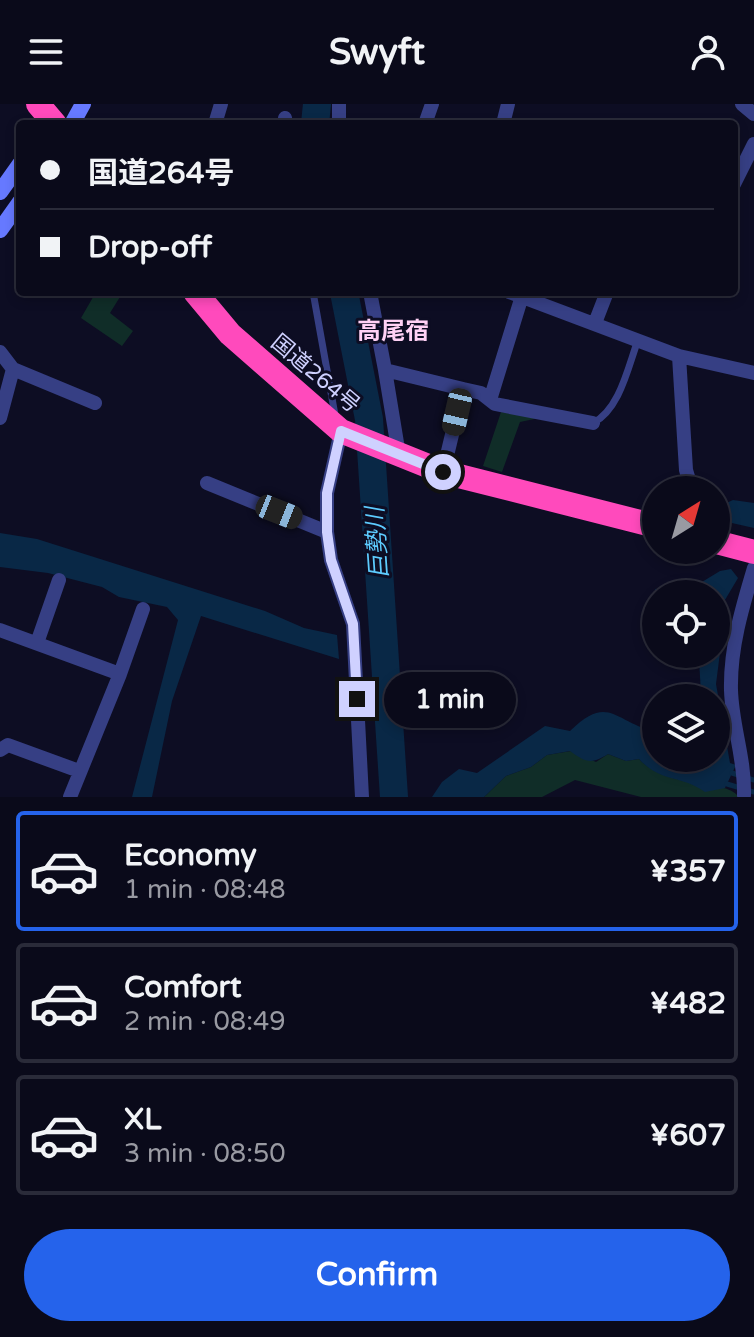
<!DOCTYPE html>
<meta charset="utf-8">
<style>
body{margin:0;font-family:"Varela Round","Noto Sans JP",sans-serif;background:#181827;color:#f1f3f6;height:100vh;display:flex;flex-direction:column;font-size:30px;white-space:nowrap}
*{box-sizing:border-box;margin:0}
p{font-size:26px;color:#999aa2}
.icon{flex:none;width:44px;height:44px;fill:none;stroke:currentColor;stroke-width:2;stroke-linecap:round;stroke-linejoin:round}
.map{position:relative;height:693px;overflow:hidden}
.details{display:flex;flex-direction:column;background:#0a0a1a;flex:1}
.details>*{flex:none}
.banner{position:absolute;left:16px;top:16px;width:722px;height:176px;border-radius:8px;box-shadow:0 4px 12px #0003,0 0 0 2px #2a2b39;display:grid;align-content:center;height:176px;padding:0 24px;background:#0a0a1a}
.needle{width:52px;rotate:37deg}
.tools{position:absolute;left:642px;top:372px;display:grid;gap:16px}
.tools a{display:grid;place-items:center;width:88px;height:88px;border-radius:50%;background:#0a0a1a;box-shadow:0 4px 12px #0003,0 0 0 2px #2a2b39;font-size:40px}
.end{position:absolute;width:36px;height:36px;margin:-18px;border:10px solid #cfd1ff;background:#111;box-shadow:0 0 0 4px #111}
.from{border-radius:50%}
.bubble{position:absolute;height:56px;border-radius:28px;background:#0a0a1a;box-shadow:0 4px 12px #0003,0 0 0 2px #2a2b39;font-size:26px;font-weight:700;line-height:56px;text-align:center}
.car{position:absolute;width:24px;height:48px;margin:-24px -12px;border-radius:10px;box-shadow:0 0 6px 2px #0007;background:linear-gradient(#222 24%,#8ab4d8 0 40%,#222 0 76%,#8ab4d8 0 86%,#222 0)}
.banner b{display:flex;align-items:center;gap:28px;height:76px;font-size:30px}
.banner b+b{border-top:2px solid #2a2b39}
.banner i{width:20px;height:20px;background:#f1f3f6}
ul{padding:14px 0 0;list-style:none}
li{display:flex;align-items:center;gap:24px;height:120px;margin:0 16px 12px;padding:0 8px;border:4px solid #2a2b39;border-radius:8px}
li div{flex:1}
li b{display:block;font-size:30px}
li em{font-style:normal;font-weight:700}
li.current{border-color:#2563eb}
li>.icon{width:72px;height:72px;stroke-width:1.5}
.primary-button{display:flex;gap:16px;margin-top:auto;padding:16px 24px}
.primary-button a{flex:1;height:92px;border-radius:48px;background:#2563eb;color:#fff;font-size:32px;font-weight:700;line-height:92px;text-align:center}
header{display:flex;justify-content:space-between;align-items:center;height:104px;padding:0 24px;background:#0a0a1a;font-size:36px;font-weight:700}
.map>svg:first-child{display:block}
</style>
<header><svg class="icon" aria-label="menu" viewBox="0 0 24 24"><path d="M4 6h16M4 12h16M4 18h16"/></svg>Swyft<svg class="icon" aria-label="person" viewBox="0 0 24 24"><circle cx="12" cy="8" r="4"/><path d="M4 21q1-7 8-7t8 7"/></svg></header>
<div class="map">
<svg width="754" height="693" viewBox="0 0 754 693">
<rect width="100%" height="100%" fill="#0d0d23"/>
<!-- green -->
<path fill="#102d28" d="M96 188H123L110 209 133 227 122 242 81 214Z
M501 308 539 314 520 318 502 368 483 362Z
M571 647 596 658 608 650 626 657 639 655C669 687 722 672 739 693H641L575 676 542 693H484L506 672 531 663 547 651Z"/>
<!-- water -->
<path fill="#092846" d="M733 396 754 399V424L723 417 720 402Z
M0 429 37 435 265 507 304 524 337 531 339 555 201 512 172 597 152 693H132L178 516 167 503 119 493 102 483 48 469 0 463Z
M731 465 738 474 722 501 723 525 716 580 730 659 736 661 725 684 705 688C682 671 661 679 639 655L626 657 608 650C591 661 585 658 570 647L547 651 531 663 506 672 484 693H432L442 678 459 665 477 669 545 622 570 627C609 589 614 618 656 628V654H716V594H700C702 578 698 566 700 550H716V490H656V493L655 485 697 481 720 467Z"/>
<g fill="none" stroke-linecap="round" stroke-linejoin="round">
<!-- stream -->
<path stroke="#092846" stroke-width="5" d="M732 669 754 676
M727 680 754 688"/>
<!-- river -->
<path stroke="#092846" stroke-width="28" d="M315 20 317 0
M344 188 369 315 394 693"/>
<!-- lane -->
<path stroke="#363f84" stroke-width="7" d="M313 188 335 311
M593 319C620 305 628 263 638 236"/>
<!-- street -->
<path stroke="#363f84" stroke-width="14" d="M339 0V20
M742 0 754 10
M285 14 286 20
M215 20 221 0
M425 20 432 0
M503 20 508 0
M734 80 754 40
M370 188 385 266 463 285 443 368
M509 188 679 252 754 269
M595 219 607 188
M0 248 13 265 0 314
M679 252 686 366 692 386
M13 265 95 299
M385 266 399 351
M463 285 481 289 495 300 593 319
M490 296 522 192
M341 327 327 389V428L331 456 353 520 362 693
M207 379 327 428
M0 526 120 570 70 693
M37 539 59 476
M120 570 143 505
M0 646 8 641 79 667
M744 691C745 654 732 622 731 586 730 544 742 504 754 464"/>
<!-- secondary -->
<path stroke="#6679ff" stroke-width="16" d="M72 20 83 0
M0 88 20 60
M0 126 20 98"/>
<!-- highway -->
<path stroke="#ff4abc" stroke-width="24" d="M38 0 55 20
M195 188 230 230 341 327 443 368 656 422
M716 438 754 448"/>
</g>
<g fill="none" stroke-linecap="round" stroke-linejoin="round">
<!-- route -->
<path stroke="#cfd1ff" stroke-width="10" d="M357 595 353 520 331 456 327 428V389L341 327 443 368"/>
</g>
<g text-anchor="middle" stroke-width="6" stroke-linejoin="round" paint-order="stroke">
<!-- street labels -->
<g font-size="22" fill="#cfd1ff" stroke="#0d0d23">
<text transform="translate(316 269) rotate(40)" y="8">国道264号</text>
</g>
<!-- neighbourhood labels -->
<g font-size="24" font-weight="bold" fill="#ffd1f5" stroke="#0d0d23">
<text x="393" y="235">高尾宿</text>
</g>
<!-- water labels -->
<g font-size="24" font-style="italic" fill="#5dccff" stroke="#0d0d23">
<text transform="translate(377 439) rotate(-94)" y="8">巨勢川</text>
</g>
</g>
</svg>
<div class="tools">
<a><svg class="needle" viewBox="-14 -14 28 28"><path d="M0-13l5 13h-10z" fill="#e53935"/><path d="M0 13l5-13h-10z" fill="#999aa2"/></svg></a>
<a><svg class="icon" aria-label="locate" viewBox="0 0 24 24"><circle cx="12" cy="12" r="6"/><path d="M12 2v4M12 18v4M2 12h4M18 12h4"/></svg></a>
<a><svg class="icon" aria-label="layers" viewBox="0 0 24 24"><path d="M12 4l9 5-9 5-9-5zM3 14l9 5 9-5"/></svg></a>
</div>
<i class="end from" style="left:443px;top:368px"></i>
<i class="end" style="left:357px;top:595px"></i>
<div class="bubble" style="left:384px;top:568px;width:132px">1 min</div>
<i class="car" style="left:457px;top:308px;rotate:193deg"></i>
<i class="car" style="left:279px;top:408px;rotate:112deg"></i>
<div class="banner">
<b><i class="from"></i>国道264号</b>
<b><i></i>Drop-off</b>
</div>
</div>
<section class="details">
<ul>
<li class="current"><svg class="icon" aria-label="car" viewBox="0 0 24 24"><path d="M5 17H2v-5l4-1 3-4h7l3 4 3 1v5h-3M9 17h6M6 11h13"/><circle cx="7" cy="17" r="2"/><circle cx="17" cy="17" r="2"/></svg><div><b>Economy</b><p>1 min · 08:48</p></div><em>¥357</em></li>
<li><svg class="icon" aria-label="car" viewBox="0 0 24 24"><path d="M5 17H2v-5l4-1 3-4h7l3 4 3 1v5h-3M9 17h6M6 11h13"/><circle cx="7" cy="17" r="2"/><circle cx="17" cy="17" r="2"/></svg><div><b>Comfort</b><p>2 min · 08:49</p></div><em>¥482</em></li>
<li><svg class="icon" aria-label="car" viewBox="0 0 24 24"><path d="M5 17H2v-5l4-1 3-4h7l3 4 3 1v5h-3M9 17h6M6 11h13"/><circle cx="7" cy="17" r="2"/><circle cx="17" cy="17" r="2"/></svg><div><b>XL</b><p>3 min · 08:50</p></div><em>¥607</em></li>
</ul>
<div class="primary-button"><a>Confirm</a></div>
</section>
